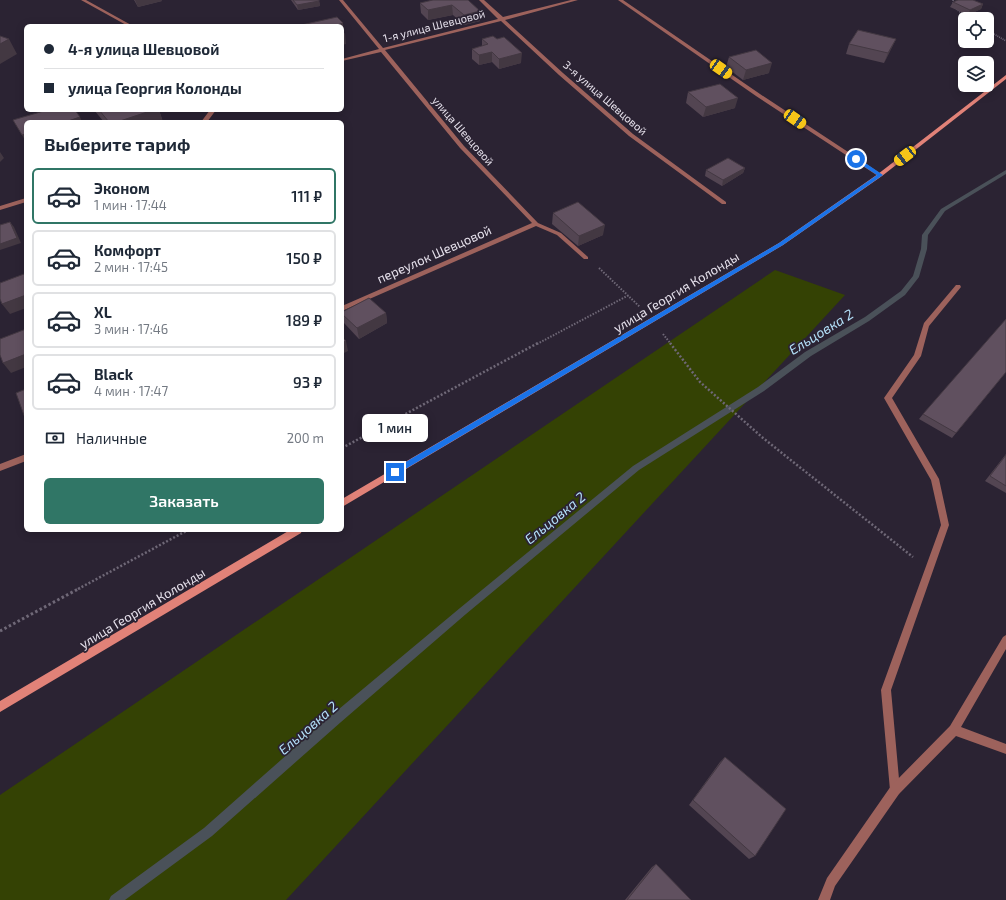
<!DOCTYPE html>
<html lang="ru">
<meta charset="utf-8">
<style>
body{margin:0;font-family:"Exo 2",sans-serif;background:#f2f2f3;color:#1f2937;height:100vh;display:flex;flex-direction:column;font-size:15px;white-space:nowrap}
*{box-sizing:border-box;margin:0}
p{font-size:13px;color:#747a83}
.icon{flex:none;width:22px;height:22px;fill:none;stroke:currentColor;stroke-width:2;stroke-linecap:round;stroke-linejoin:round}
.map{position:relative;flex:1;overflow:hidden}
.sheet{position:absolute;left:24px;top:120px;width:320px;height:412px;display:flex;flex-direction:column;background:#fff;border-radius:6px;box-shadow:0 2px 10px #0003}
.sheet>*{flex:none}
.hud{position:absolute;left:24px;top:24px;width:320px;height:88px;border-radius:6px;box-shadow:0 2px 10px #0003;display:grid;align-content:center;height:88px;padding:0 20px;background:#fff}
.fabs{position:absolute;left:958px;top:12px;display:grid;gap:8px}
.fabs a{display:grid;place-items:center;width:36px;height:36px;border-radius:6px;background:#fff;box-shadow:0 2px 10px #0003;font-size:20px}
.end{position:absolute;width:18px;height:18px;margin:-9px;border:5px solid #1a73e8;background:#fff;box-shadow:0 0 0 2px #fff}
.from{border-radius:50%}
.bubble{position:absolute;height:28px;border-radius:6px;background:#fff;box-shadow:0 2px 10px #0003;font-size:13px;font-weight:600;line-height:28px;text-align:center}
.car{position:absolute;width:12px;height:24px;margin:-12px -6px;border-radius:5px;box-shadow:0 0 3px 1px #0007;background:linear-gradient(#f5c518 24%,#345 0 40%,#f5c518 0 76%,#345 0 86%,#f5c518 0)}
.hud b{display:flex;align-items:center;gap:14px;height:38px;font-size:15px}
.hud b+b{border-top:1px solid #e0e1e3}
.hud i{width:10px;height:10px;background:#1f2937}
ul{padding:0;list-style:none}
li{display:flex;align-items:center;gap:12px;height:56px;margin:0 8px 6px;padding:0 12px;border:2px solid #e0e1e3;border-radius:6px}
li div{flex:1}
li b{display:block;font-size:15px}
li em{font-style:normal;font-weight:600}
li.selected{border-color:#307666}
li>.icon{width:36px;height:36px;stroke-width:1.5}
h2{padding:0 20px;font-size:18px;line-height:48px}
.pay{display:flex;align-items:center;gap:10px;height:44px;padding:0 20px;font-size:15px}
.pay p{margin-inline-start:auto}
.action{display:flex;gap:8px;margin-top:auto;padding:8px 20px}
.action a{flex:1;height:46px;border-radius:6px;background:#307666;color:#fff;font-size:16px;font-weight:600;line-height:46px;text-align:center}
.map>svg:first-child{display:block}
</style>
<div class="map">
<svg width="1006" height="900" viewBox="0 0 1006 900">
<rect width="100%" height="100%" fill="#2b2333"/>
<!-- green -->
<path fill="#344204" d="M775 270 845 295 286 900H0V795Z"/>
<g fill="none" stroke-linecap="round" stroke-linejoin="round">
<!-- stream -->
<path fill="#4a5159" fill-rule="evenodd" d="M1006 170V174L945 211 928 235 927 249 919 277 905 295 869 321 811 356 764 391 639 470 466 614 341 722 212 836 125 900H109L111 896 204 828 333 714 460 608 633 466 758 387 805 352 865 317 901 291 913 276 921 249 922 235 941 209Z"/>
<!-- path-far3 -->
<path stroke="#6f6877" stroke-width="1.5" stroke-dasharray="1 1" stroke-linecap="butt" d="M953 0 954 7 968 19
M987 30 1006 41"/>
<!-- path-far2 -->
<path stroke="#6f6877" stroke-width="2" stroke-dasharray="1.5 1.5" stroke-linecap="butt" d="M599 268 640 307
M663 334 671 344
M537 344 629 295"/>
<!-- path-far1 -->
<path stroke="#6f6877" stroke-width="2.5" stroke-dasharray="2 2" stroke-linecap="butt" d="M670 343 700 382 763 438 913 557
M342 448 538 343
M78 589 188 530"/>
<!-- path -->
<path stroke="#6f6877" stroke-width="3" stroke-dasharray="2.5 2.5" stroke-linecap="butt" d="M0 631 80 588"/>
<!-- lane -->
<path fill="#9d625c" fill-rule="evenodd" d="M559 73H563L633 134 726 202V204H722L629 136 559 75Z
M956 285H960L961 287 929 326 921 356 892 398 939 479 949 525 891 690 900 790 899 794 895 795 891 794 890 790 881 690 941 525 931 480 884 398 914 355 924 323Z"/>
<!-- street -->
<path fill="#9d625c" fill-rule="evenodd" d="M81 0H86L133 26H128Z
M339 0H343L383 48 498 19 479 0H484L503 17 571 0H578L505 20 563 73V75H559L501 21 385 50 464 146 538 223 561 233 588 257V259H584L557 235 536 226 342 311V306L532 223 460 148 381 52 342 61V59L379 49Z
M618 0H623L760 94 883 175 878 176 756 96Z
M210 110H216L207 122H201Z
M26 198V202L0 210V206Z
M26 454V461L0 471V464Z
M1006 635V649L961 727 1006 744V754L956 736 899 794 835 886 830 900H818L827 878 891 786 950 726 1003 637Z"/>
<!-- secondary -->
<path fill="#e18278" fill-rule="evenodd" d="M1006 75V79L882 176 783 245 342 507V499L779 243 878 174Z
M290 530H302L301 533 0 712V701Z"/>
</g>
<!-- wall -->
<path fill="#534552" d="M134 0H161L162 1 138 7Z
M291 0H319L320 6 298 10Z
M433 0 480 11V21L464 25 453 15 428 20 421 13 420 3Z
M953 2 983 4 981 9 968 15 950 7Z
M482 39 521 63 499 69 492 62 479 65 472 59V49L482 46Z
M896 39 884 63 846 54 849 44Z
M729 57 769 73 743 80 726 67Z
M688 92 735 108 703 117 686 103Z
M94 110H159L163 122H104Z
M745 168 743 173 722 186 705 176 706 170Z
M553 213 603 235 578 246 552 224Z
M342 312 386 313 387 323 359 339 344 323 342 316Z
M1006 372 952 438 919 419 923 414Z
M1006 454V493L985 481Z
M725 757 755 856 749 859 689 805 720 762Z
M656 864 691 900H625L652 867Z"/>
<!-- shaded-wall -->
<path fill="#433842" d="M135 0H161L162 1 138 7Z
M319 1 320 6 298 10 297 5Z
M983 4 981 9 968 15 970 10Z
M452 5 453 15 428 20V10Z
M480 11V21L464 25V15Z
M343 23 344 33 342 34V26H337V25Z
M345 33 346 44 342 45V34Z
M9 39 17 54 0 64V44Z
M896 39 884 63 888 53Z
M492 52V62L479 65V55Z
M522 53 521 63 499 69V59Z
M772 63 769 73 743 80 746 70Z
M738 98 735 108 703 117 706 107Z
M153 110H159L163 122H117Z
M80 117 82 122H65Z
M26 134V142L22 135Z
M0 152 4 158 0 162Z
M745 168 743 173 722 186 723 180Z
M10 222 14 227 21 243 0 250V244Z
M605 225 603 235 578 246 579 236Z
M26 295V308L10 314 2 304Z
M386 313 387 323 359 339 357 328Z
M346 341 348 351 342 354V343Z
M26 354V367L11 373 3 363Z"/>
<!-- building -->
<path fill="#60505f" stroke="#433842" d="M293 0H319V1L297 5Z
M433 0H468L480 11 464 15 452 5 428 10 420 3Z
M958 0H973L983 4 970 10 953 2Z
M337 17 343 23 337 25 338 26H297Z
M858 30 896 39 888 53 849 44Z
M0 36 9 39 0 44Z
M493 36 497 39 504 37 522 53 499 59 492 52 479 55 472 49 488 44 482 39Z
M756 50 772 63 746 70 729 57Z
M720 84 738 98 706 107 688 92Z
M47 110H75L80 117 65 122H26V134L22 135 13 120Z
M99 110H153L117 122H109Z
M728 158 745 168 723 180 706 170Z
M578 202 605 225 579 236 553 213Z
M10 222 17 238 0 244V225Z
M24 274 26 278V295L2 304 0 299V283Z
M369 298 386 313 357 328 342 314V312Z
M1006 319V372L956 433 923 414Z
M26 329V354L3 363 0 355V339Z
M342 337 346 341 342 343Z
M26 389V417L25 418 16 393Z
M1006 455V486L990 476Z
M725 757 786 809 755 856 693 800Z
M656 864 691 900H627Z"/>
<!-- route -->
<path fill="#1a73e8" d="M854 158H858L883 175 783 245 397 474H392V470L779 243 877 175 854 160Z"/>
<g text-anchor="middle" stroke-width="3.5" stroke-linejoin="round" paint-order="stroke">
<!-- far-street labels -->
<g font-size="11" fill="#e7e2ed" stroke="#2b2333">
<text transform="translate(434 26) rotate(-14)" y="4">1-я улица Шевцовой</text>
<text transform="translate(605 98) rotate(41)" y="4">3-я улица Шевцовой</text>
<text transform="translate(463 131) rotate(49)" y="4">улица Шевцовой</text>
</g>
<!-- street labels -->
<g font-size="13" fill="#e7e2ed" stroke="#2b2333">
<text transform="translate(434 254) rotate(-24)" y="5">переулок Шевцовой</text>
<text transform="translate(676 292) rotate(-31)" y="5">улица Георгия Колонды</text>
<text transform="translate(142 608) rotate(-31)" y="5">улица Георгия Колонды</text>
</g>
<!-- water labels -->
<g font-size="14" font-style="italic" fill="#b2def7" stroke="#2b2333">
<text transform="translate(821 332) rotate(-32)" y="5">Ельцовка 2</text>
<text transform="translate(555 518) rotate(-39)" y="5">Ельцовка 2</text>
<text transform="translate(308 728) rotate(-41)" y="5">Ельцовка 2</text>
</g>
</g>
</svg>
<div class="fabs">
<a><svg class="icon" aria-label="locate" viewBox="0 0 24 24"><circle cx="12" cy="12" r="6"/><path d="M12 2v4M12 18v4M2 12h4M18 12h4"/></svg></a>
<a><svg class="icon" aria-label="layers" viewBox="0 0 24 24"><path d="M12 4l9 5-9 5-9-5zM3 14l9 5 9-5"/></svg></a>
</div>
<i class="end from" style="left:856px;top:159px"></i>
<i class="end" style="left:395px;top:472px"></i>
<div class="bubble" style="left:362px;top:414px;width:66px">1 мин</div>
<i class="car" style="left:721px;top:69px;rotate:125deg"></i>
<i class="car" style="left:795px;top:119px;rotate:124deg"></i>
<i class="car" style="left:905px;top:156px;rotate:232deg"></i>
<div class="hud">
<b><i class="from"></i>4-я улица Шевцовой</b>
<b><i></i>улица Георгия Колонды</b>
</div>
<section class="sheet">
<h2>Выберите тариф</h2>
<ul>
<li class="selected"><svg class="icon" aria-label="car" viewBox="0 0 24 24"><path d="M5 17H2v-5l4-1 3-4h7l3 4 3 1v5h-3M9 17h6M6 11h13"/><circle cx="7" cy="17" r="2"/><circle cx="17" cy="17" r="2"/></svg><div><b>Эконом</b><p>1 мин · 17:44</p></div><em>111 ₽</em></li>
<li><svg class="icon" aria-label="car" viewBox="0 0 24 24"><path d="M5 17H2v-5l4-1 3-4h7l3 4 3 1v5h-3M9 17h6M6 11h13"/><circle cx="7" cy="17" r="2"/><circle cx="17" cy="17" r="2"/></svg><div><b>Комфорт</b><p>2 мин · 17:45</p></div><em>150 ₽</em></li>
<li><svg class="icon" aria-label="car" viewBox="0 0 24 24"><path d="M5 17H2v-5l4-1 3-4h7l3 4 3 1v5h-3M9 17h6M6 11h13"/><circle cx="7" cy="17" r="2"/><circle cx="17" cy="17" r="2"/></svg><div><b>XL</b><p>3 мин · 17:46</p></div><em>189 ₽</em></li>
<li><svg class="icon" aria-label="car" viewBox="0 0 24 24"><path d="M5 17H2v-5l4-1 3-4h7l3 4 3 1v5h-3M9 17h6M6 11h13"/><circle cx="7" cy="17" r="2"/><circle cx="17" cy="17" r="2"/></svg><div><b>Black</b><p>4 мин · 17:47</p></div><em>93 ₽</em></li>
</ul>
<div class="pay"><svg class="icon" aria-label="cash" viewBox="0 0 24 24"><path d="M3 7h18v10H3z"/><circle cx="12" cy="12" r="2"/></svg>Наличные<p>200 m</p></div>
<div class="action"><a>Заказать</a></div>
</section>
</div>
